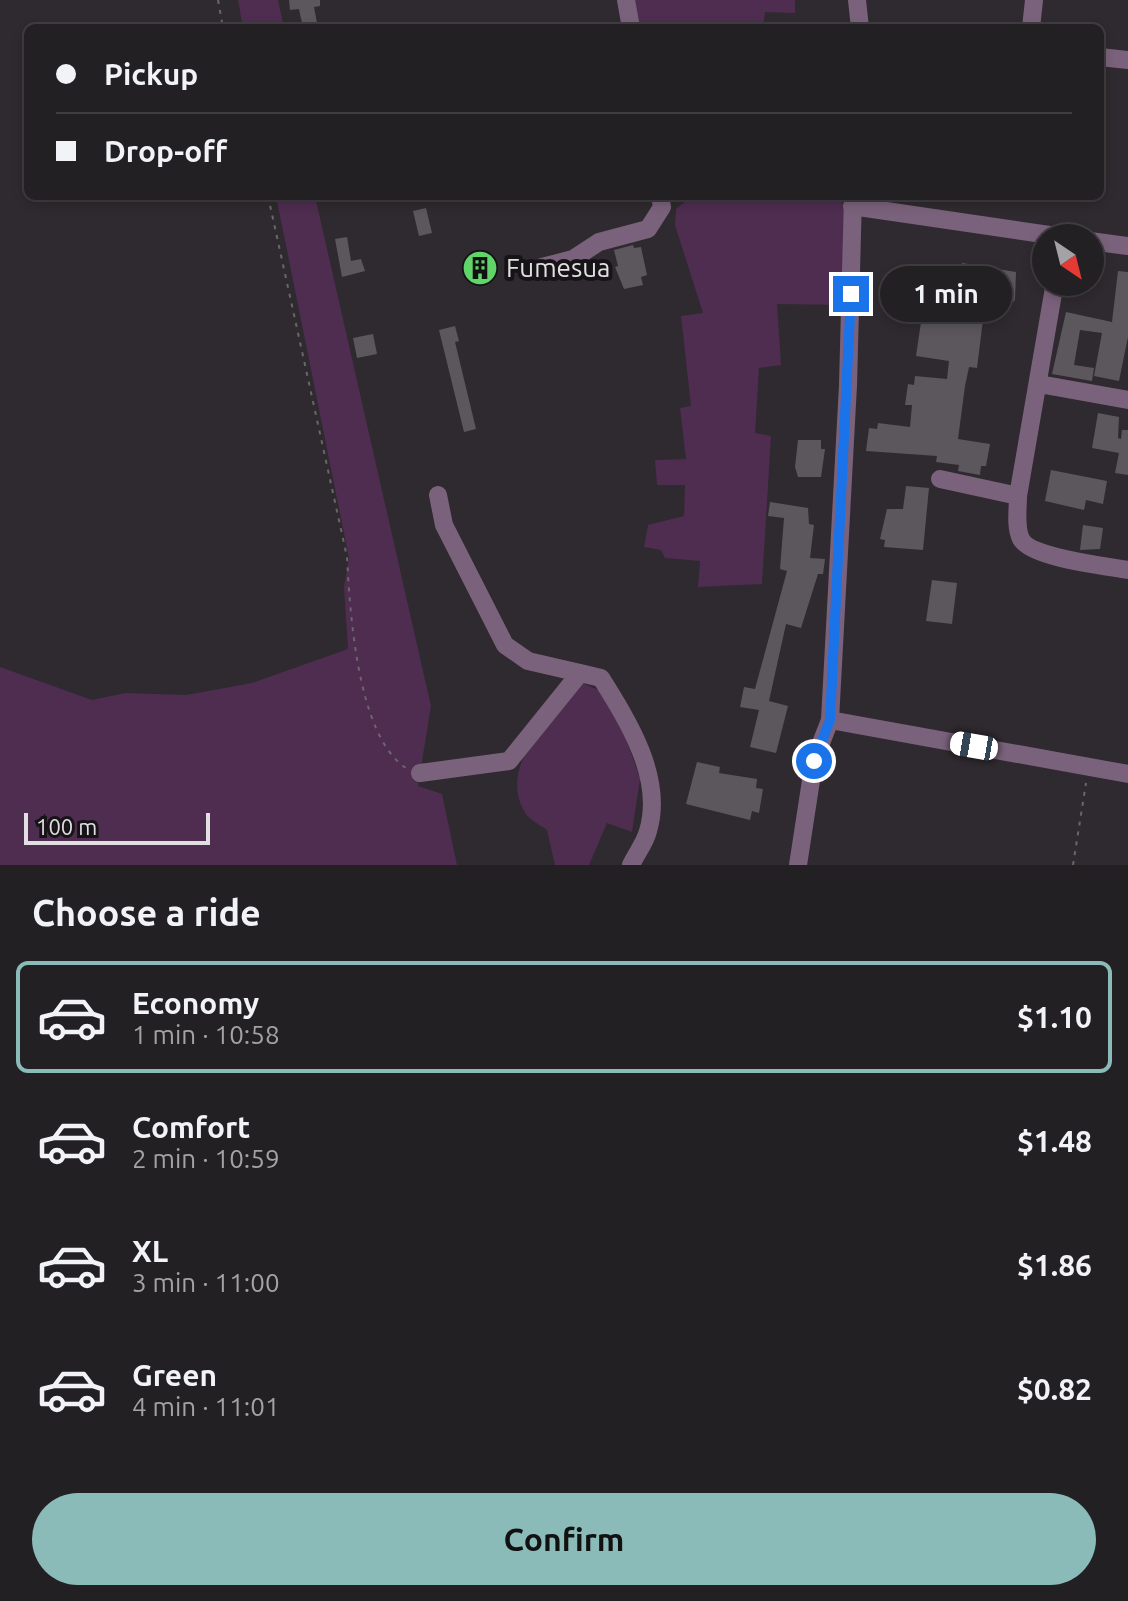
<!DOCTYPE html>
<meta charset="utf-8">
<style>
body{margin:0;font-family:Ubuntu,sans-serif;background:#2b282b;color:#f1f3f6;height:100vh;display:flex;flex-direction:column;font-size:30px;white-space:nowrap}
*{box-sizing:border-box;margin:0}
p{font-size:26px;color:#a3a3a6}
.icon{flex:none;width:44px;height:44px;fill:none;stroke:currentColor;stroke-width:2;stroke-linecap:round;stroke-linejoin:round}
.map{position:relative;height:865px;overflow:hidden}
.details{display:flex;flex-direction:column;background:#232023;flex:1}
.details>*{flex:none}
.banner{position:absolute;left:24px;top:24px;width:1080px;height:176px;border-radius:12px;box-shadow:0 4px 12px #0003,0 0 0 2px #403e41;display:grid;align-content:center;height:176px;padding:0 32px;background:#232023}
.needle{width:52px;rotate:145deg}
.tools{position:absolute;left:1032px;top:224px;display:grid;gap:16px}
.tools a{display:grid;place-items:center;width:72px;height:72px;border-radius:50%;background:#232023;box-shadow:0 4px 12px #0003,0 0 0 2px #403e41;font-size:40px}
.scale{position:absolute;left:24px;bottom:20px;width:186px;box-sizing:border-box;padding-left:8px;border:4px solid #e2dfe2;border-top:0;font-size:22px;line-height:28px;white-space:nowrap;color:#e2dfe2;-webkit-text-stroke:6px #161416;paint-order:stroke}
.end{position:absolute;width:36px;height:36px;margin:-18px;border:10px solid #1a73e8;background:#fff;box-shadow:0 0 0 4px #fff}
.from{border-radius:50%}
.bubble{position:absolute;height:56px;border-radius:28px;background:#232023;box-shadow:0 4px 12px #0003,0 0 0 2px #403e41;font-size:26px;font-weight:700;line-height:56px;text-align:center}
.car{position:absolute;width:24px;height:48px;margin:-24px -12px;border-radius:10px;box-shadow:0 0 6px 2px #0007;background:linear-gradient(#fff 24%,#345 0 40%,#fff 0 76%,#345 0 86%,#fff 0)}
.banner b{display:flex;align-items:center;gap:28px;height:76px;font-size:30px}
.banner b+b{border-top:2px solid #403e41}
.banner i{width:20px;height:20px;background:#f1f3f6}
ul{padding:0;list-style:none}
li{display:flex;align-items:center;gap:24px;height:112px;margin:0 16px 12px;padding:0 16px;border:4px solid transparent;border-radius:12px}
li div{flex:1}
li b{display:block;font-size:30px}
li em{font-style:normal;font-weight:700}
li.current{border-color:#8bbbb9}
li>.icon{width:72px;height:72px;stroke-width:1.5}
h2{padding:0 32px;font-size:36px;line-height:96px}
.primary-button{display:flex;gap:16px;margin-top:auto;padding:16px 32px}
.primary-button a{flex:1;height:92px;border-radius:48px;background:#8bbbb9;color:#111;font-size:32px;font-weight:700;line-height:92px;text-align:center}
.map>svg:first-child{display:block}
</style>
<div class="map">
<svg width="1128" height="865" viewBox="0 0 1128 865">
<rect width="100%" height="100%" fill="#2f2a2f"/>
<!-- green -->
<path fill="#4e2d50" d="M238 0H278L284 28H243Z
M634 0H795V13L765 12 763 28H639Z
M276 196H315L431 706 418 786 442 794 457 865H0V667L92 700 125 693 186 695 252 683 348 649 344 587 349 558Z
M738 196H836L844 205 843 305 777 304 781 365 759 368 755 433 771 436 762 584 698 587 700 561 665 558 661 550 644 547 648 525 684 516 685 485H657L655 460 686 459 680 408 691 406 681 316 703 313 675 225 676 209 686 201Z
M577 681 603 692 623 729 640 779 632 832 607 823 589 865H555L547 830C540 825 528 819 524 811 498 765 552 716 577 681Z"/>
<!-- building -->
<path fill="#5c575c" d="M289 0H320V6L314 7 318 28H303L299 9 290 10Z
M426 208 432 233 419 236 413 211Z
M347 237 351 261 361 259 365 271 342 277 335 239Z
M633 245 634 248 641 247 647 275 641 277 643 285 624 289 615 267 618 266 614 250Z
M482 250 488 284 478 286 472 252Z
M962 263 1016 272 1015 300 1007 308 985 304 977 368 969 367 965 386 958 439 990 444 986 466H981L980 475 958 471 959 465 936 462 937 456 866 451 869 428 877 429 878 423 910 427 912 405H905L908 384 914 385 915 376 947 379 949 361 916 356 922 315 957 320Z
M1118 271 1128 272V337L1119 381 1094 376 1102 333 1080 330 1074 365 1094 368 1092 381 1052 374 1066 312 1112 322Z
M455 326 459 341 455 342 476 429 464 432 439 330Z
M373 334 377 354 357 358 353 338Z
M1098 413 1119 417 1118 438 1121 439 1122 430H1128V475L1115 473 1119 453 1092 448Z
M798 440H821V449H825L821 477H798L795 467Z
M1051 470 1107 481 1103 504 1086 500 1084 510 1045 501Z
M906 486 929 488 923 550 884 547 885 540 880 539 887 509H903Z
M770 502 808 508 809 524 814 525 810 558 825 559 823 574H818L801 628 786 624 769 701 788 706 776 753 750 747 759 710 740 707 744 687 755 689 787 571 780 569 784 518 768 516Z
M1083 525 1103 528 1100 549 1080 550Z
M932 580 957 583 952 624 926 621Z
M697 762 720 767 719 773 757 779 756 788 763 789 759 813 752 811 750 820 686 804Z"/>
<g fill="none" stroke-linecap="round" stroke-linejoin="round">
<!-- path -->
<path stroke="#6a666a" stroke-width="2" stroke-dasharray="4 6" stroke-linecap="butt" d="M218 0 223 28
M268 196 347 557C350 612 357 736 406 768
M1073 865 1086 783"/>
<!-- minor -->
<path stroke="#7b627c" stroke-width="18" d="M626 0 631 28
M857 0 860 28
M1031 28 1034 0
M1100 57 1128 60
M852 206 1070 238
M1090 241 1128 246
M542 267 573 259 599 242 648 229 662 207 660 196
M1055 282 1018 496C1018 509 1015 527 1021 539 1031 558 1106 566 1128 570
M1039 384 1128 400
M940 479 1018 496
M438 495 444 525 505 645 528 661 580 673
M830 720 1128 774
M420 773 509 761 580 673 601 678C628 721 664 778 648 831 645 843 636 854 631 865
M798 865 814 761 830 720 848 385 853 196"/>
</g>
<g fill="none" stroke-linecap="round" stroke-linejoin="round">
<!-- route -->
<path stroke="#1a73e8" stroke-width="10" d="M814 761 830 720 851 294"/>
</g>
<!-- icons -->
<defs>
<symbol id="building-disc" viewBox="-11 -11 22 22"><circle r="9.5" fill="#60d56a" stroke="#161416"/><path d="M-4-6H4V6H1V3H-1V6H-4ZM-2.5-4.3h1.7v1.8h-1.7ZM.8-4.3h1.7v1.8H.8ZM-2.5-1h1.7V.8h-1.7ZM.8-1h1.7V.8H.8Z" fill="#111"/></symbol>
</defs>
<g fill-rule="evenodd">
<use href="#building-disc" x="460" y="248" width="40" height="40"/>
</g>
<g text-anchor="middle" stroke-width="8" stroke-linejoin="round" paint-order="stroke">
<!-- poi labels -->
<g font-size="26" fill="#e2dfe2" stroke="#161416" text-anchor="start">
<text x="506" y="277">Fumesua</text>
</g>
</g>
</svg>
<div class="tools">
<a><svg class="needle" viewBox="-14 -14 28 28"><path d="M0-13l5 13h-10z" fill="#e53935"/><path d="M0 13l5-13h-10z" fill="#a3a3a6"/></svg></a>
</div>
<div class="scale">100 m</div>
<i class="end from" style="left:814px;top:761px"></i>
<i class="end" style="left:851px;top:294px"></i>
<div class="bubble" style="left:880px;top:266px;width:132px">1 min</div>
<i class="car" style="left:974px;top:746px;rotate:280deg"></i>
<div class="banner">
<b><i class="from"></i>Pickup</b>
<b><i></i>Drop-off</b>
</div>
</div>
<section class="details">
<h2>Choose a ride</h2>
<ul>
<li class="current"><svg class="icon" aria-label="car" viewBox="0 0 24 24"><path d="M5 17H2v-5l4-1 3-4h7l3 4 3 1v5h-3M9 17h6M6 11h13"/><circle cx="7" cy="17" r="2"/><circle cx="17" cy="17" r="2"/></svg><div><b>Economy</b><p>1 min · 10:58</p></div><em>$1.10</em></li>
<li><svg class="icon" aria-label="car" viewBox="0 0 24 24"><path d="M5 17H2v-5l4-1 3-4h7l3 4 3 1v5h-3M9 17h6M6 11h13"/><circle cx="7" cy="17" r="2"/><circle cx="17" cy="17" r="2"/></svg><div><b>Comfort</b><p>2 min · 10:59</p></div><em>$1.48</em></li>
<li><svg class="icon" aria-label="car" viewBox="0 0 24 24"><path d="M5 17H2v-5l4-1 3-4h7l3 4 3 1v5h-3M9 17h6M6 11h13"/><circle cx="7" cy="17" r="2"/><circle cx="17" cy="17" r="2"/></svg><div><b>XL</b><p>3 min · 11:00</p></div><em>$1.86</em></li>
<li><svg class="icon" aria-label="car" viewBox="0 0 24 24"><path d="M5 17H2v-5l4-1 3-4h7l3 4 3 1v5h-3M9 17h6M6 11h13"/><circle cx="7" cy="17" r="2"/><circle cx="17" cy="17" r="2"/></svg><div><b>Green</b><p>4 min · 11:01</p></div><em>$0.82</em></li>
</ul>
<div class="primary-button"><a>Confirm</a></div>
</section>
